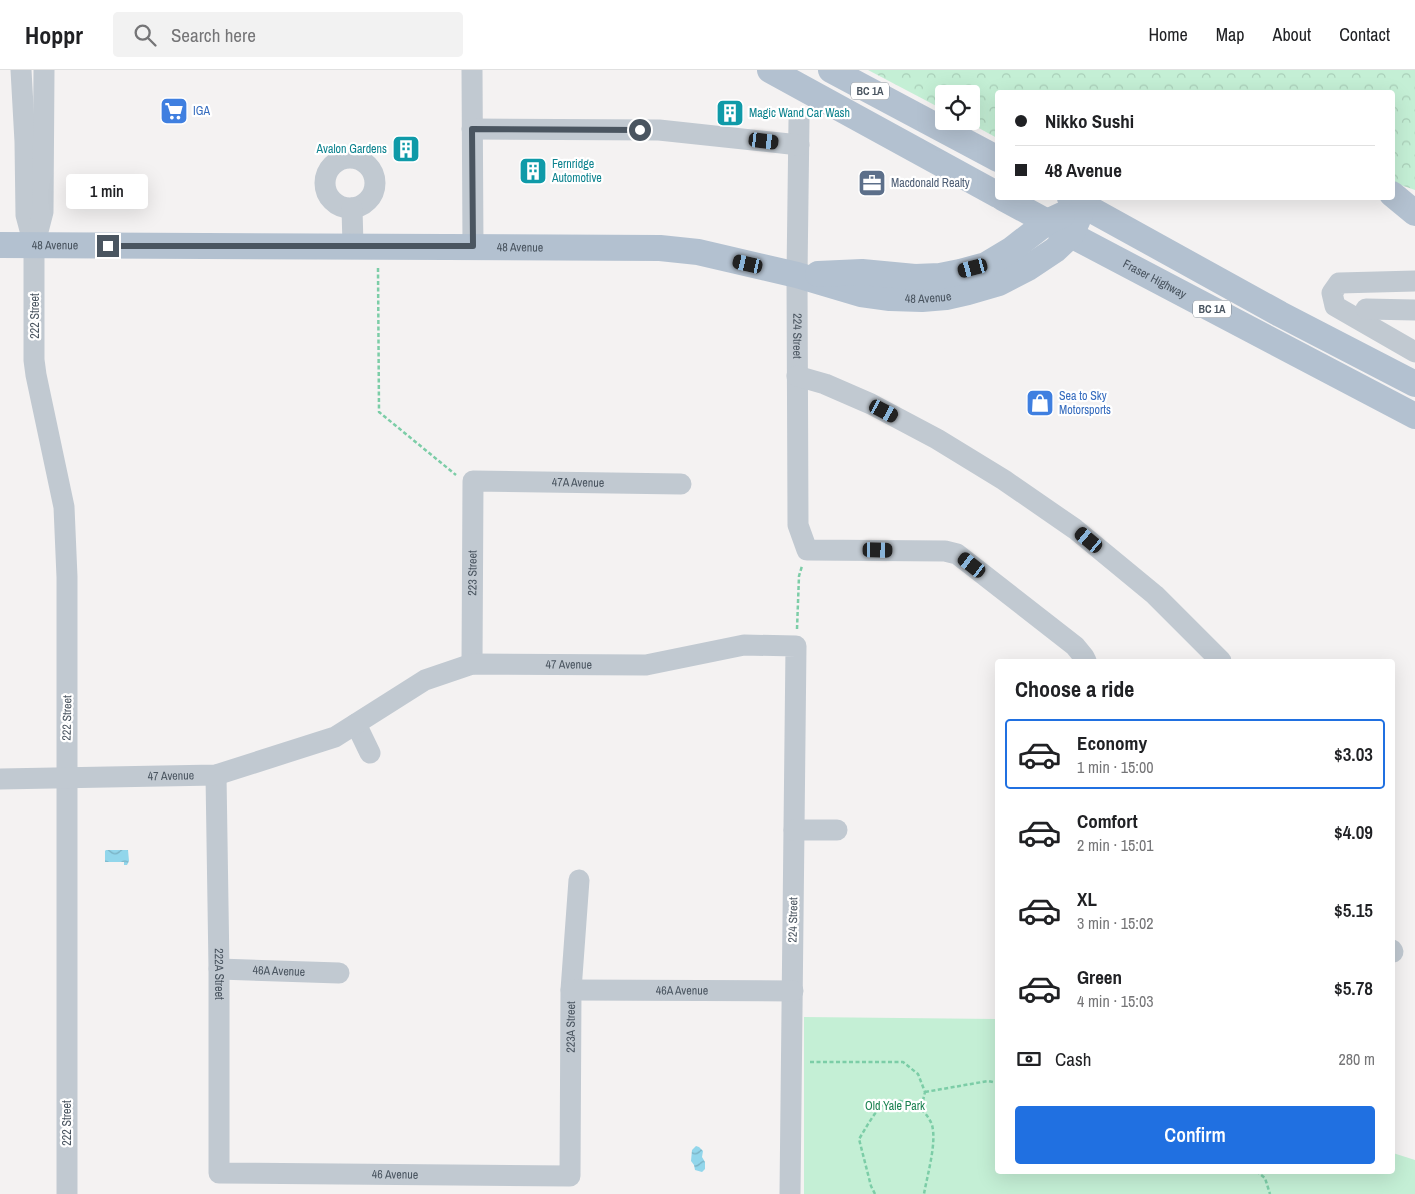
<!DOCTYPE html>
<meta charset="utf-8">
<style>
body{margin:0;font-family:"Archivo Narrow",sans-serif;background:#f2f2f2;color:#202124;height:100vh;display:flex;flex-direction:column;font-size:19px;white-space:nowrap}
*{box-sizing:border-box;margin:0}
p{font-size:16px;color:#757577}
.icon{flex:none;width:28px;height:28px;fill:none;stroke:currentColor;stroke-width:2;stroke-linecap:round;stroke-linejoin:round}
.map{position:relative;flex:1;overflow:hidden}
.sheet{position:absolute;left:995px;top:589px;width:400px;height:515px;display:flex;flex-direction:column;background:#fff;border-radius:5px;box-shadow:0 5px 20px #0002}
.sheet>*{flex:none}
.top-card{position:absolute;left:995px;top:20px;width:400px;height:110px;border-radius:5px;box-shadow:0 5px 20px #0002;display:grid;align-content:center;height:110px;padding:0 20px;background:#fff}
.fabs{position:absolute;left:935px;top:15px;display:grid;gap:10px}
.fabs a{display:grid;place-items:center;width:45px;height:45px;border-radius:5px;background:#fff;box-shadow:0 5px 20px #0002;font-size:25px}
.end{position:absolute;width:22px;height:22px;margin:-11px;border:6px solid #4a5560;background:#fff;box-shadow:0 0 0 2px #fff}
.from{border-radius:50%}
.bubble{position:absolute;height:35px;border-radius:5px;background:#fff;box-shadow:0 5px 20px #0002;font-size:16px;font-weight:600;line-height:35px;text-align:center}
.car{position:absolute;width:15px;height:30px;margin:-15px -8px;border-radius:6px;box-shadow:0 0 4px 1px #0007;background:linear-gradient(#222 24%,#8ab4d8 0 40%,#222 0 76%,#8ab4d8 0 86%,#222 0)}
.top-card b{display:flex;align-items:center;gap:18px;height:48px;font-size:19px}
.top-card b+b{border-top:1px solid #e0e0e0}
.top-card i{width:12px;height:12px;background:#202124}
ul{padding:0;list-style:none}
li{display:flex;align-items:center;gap:15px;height:70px;margin:0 10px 8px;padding:0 10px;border:2px solid transparent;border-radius:5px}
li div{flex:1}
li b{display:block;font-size:19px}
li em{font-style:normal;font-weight:600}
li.active{border-color:#2070e1}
li>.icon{width:45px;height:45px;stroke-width:1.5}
h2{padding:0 20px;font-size:22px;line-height:60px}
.pay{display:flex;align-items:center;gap:12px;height:55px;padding:0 20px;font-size:19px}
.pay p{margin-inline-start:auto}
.cta{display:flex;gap:10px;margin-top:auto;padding:10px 20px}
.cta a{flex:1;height:58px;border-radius:5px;background:#2070e1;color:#fff;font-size:20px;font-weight:600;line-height:58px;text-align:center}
header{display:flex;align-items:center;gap:30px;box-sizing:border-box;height:70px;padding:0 25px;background:#fff;border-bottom:1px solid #e0e0e0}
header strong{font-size:24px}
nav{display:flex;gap:28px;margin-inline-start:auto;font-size:18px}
.search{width:350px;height:45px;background:#f2f2f2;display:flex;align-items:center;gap:12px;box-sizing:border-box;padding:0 18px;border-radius:5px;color:#757577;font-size:19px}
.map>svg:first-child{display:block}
</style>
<header>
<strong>Hoppr</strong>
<div class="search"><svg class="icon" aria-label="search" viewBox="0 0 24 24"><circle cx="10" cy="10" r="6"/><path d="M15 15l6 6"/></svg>Search here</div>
<nav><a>Home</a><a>Map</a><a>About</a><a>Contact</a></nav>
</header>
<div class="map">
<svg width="1415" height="1124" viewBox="0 0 1415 1124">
<defs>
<pattern id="forest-crowns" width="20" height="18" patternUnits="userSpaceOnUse" patternTransform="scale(1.25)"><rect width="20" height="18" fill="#c4efd5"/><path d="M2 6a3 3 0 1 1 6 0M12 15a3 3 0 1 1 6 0" fill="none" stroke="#aacfb9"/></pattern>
<pattern id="water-waves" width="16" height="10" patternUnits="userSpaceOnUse" patternTransform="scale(1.25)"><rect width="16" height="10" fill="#92d6eb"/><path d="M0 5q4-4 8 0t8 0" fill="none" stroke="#79b0c2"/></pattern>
</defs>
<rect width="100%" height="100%" fill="#f4f2f2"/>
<!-- forest -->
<path fill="url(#forest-crowns)" d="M868 0H1415V120L1395 113 1393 110 1392 22H998L997 68 966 51H971V24H944V40Z"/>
<!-- park -->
<path fill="#c4efd5" d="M804 947 997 949 998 1101H1392L1393 1083 1415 1090V1124H804Z"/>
<!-- water -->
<path fill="url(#water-waves)" d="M106 780H128L129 791 127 795H124V792H105V781Z
M696 1076 699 1077 703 1081 702 1087 705 1092V1099L702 1102 695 1100 694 1095 691 1091 692 1080Z"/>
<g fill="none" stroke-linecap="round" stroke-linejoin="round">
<!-- path -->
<path stroke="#7ccda7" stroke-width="2.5" stroke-dasharray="4 2.5" stroke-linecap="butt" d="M378 198 379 342 456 405
M797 559 799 506 802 496
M810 992H903L918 1004 925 1022 921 1039C926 1044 930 1049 932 1055 937 1073 927 1106 924 1124
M925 1022 988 1011 998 1013
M1256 1101 1265 1108 1270 1124
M875 1124 871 1116 859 1069C865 1060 878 1034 889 1031 899 1028 912 1035 921 1039"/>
<!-- minor -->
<g stroke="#c1c9d1" stroke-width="21">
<path d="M21 0 25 72 26 145 34 175V290L36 305 64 437 67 507V1124"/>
<path d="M472 0 473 176"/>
<path id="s1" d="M799 50 797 205 798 455 807 480 945 481 957 484 1075 576 1084 587 1086 591"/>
<path d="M472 59 659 60 799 75"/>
<circle cx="350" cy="113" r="25"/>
<path d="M352 138 353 176"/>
<path d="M35 173 43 142 44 0"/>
<path d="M1415 211 1339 213 1332 223 1335 236 1415 282"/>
<path d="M1366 239 1415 240"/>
<path d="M797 306 825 314 871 334 937 369 1004 410 1075 459 1155 525 1221 591"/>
<path id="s2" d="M472 594 473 411 681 414"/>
<path d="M356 654 370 683"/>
<path id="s3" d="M216 705 219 899V1103L570 1106 571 920 579 810"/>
<path id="s4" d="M0 709 216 705 335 667 425 610 472 594 646 595 744 575 796 576 790 1124"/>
<path d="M794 760H837"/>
<path d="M1392 880 1393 882"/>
<path id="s5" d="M219 899 339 903"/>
<path id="s6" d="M571 920 793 921"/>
</g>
<!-- major -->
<g stroke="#b3c1d0" stroke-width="26">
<path d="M770 0 998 125"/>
<path d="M831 0 998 89"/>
<path d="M1392 124 1415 143"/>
<path id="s7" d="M1003 128 1071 165 1415 346"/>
<path d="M1070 128 1280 244 1415 314"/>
<path id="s8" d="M0 175 660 178 698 182 797 205 861 224 890 228 922 229 946 227 968 222 999 213 1028 198 1055 180 1071 165 1084 135"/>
<path d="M818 204 862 202 915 207 940 206 960 202 986 195 1011 180 1047 152 1062 145"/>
</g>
</g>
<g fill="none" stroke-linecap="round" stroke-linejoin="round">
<!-- route -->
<path stroke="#4a5560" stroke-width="6" d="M108 176H473L472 59 640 60"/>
</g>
<!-- icons -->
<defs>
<symbol id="supermarket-square" viewBox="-11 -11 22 22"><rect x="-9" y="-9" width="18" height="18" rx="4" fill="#3f7fe0" stroke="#fff"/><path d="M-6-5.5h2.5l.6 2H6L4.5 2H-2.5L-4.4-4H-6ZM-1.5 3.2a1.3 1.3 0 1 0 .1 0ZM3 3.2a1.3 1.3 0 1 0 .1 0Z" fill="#fff"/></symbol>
<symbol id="building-square" viewBox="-11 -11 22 22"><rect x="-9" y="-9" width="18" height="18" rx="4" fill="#0f9aa8" stroke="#fff"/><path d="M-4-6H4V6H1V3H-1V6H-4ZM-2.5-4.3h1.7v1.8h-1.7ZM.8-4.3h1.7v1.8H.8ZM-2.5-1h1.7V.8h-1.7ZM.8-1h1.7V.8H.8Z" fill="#fff"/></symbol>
<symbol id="office-square" viewBox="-11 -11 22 22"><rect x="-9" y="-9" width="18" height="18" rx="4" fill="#5c6f8a" stroke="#fff"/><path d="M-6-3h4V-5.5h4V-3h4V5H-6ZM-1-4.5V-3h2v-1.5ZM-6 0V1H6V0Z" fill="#fff"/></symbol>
<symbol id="shop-square" viewBox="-11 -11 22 22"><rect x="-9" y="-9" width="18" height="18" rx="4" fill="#3f7fe0" stroke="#fff"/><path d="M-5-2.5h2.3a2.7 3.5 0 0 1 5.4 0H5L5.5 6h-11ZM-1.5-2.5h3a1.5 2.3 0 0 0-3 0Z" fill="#fff"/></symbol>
</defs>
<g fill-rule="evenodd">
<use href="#supermarket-square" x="158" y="25" width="32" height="32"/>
<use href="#building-square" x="714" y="27" width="32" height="32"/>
<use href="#building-square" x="390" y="63" width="32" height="32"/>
<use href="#building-square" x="517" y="85" width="32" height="32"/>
<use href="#office-square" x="856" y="97" width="32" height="32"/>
<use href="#shop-square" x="1024" y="317" width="32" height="32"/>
</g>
<g text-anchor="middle" stroke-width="4.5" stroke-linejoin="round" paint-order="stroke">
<!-- shield labels -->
<g fill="#fff" stroke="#808890" stroke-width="1">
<rect x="851" y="12.5" width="38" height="17" rx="4"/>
<rect x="1193" y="230.5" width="38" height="17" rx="4"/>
</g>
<g font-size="11" font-weight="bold" fill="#4a5560">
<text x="870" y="25">BC 1A</text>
<text x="1212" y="243">BC 1A</text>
</g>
<!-- shop labels -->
<g font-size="12" fill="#366cbe" stroke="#fff" text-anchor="start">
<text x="193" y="45">IGA</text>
<text x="1059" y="330">Sea to Sky<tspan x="1059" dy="14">Motorsports</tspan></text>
</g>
<!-- culture labels -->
<g font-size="12" fill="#0d838f" stroke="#fff" text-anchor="start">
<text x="749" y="47">Magic Wand Car Wash</text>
<text x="387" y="83" text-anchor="end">Avalon Gardens</text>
<text x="552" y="98">Fernridge<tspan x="552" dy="14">Automotive</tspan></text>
</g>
<!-- service labels -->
<g font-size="12" fill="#4e5e75" stroke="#fff" text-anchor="start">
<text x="891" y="117">Macdonald Realty</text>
</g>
<!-- street labels -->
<g font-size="12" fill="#4a5560" stroke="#fff">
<text dy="4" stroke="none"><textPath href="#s8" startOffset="55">48 Avenue</textPath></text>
<text dy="4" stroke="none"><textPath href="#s8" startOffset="520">48 Avenue</textPath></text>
<text dy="4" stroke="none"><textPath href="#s7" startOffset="172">Fraser Highway</textPath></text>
<text dy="4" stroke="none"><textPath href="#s8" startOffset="934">48 Avenue</textPath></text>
<text transform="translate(35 246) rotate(-90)" y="4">222 Street</text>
<text dy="4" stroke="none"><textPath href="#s1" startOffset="216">224 Street</textPath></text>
<text dy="4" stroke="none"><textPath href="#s2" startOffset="288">47A Avenue</textPath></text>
<text dy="4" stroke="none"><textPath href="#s2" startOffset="91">223 Street</textPath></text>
<text dy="4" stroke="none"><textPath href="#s4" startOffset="594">47 Avenue</textPath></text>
<text transform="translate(67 648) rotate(-89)" y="4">222 Street</text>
<text dy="4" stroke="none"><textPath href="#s4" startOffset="171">47 Avenue</textPath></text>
<text transform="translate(793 850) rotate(-89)" y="4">224 Street</text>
<text dy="4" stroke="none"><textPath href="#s5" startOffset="60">46A Avenue</textPath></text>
<text dy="4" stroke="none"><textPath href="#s3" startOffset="199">222A Street</textPath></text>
<text dy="4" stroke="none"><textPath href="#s6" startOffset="111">46A Avenue</textPath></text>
<text dy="4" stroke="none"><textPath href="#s3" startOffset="898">223A Street</textPath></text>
<text transform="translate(67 1053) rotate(-90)" y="4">222 Street</text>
<text dy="4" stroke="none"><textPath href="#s3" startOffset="574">46 Avenue</textPath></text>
</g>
<!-- park labels -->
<g font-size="12" fill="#1a8150" stroke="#fff">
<text x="895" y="1040">Old Yale Park</text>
</g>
</g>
</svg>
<div class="fabs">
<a><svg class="icon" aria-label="locate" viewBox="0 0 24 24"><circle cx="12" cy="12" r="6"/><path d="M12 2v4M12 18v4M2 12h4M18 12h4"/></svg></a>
</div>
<i class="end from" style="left:640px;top:60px"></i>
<i class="end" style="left:108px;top:176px"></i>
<div class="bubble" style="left:66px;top:104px;width:82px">1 min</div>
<i class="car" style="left:764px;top:71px;rotate:97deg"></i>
<i class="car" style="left:748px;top:194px;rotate:283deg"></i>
<i class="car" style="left:973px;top:198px;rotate:255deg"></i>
<i class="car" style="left:884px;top:341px;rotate:118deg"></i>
<i class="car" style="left:1089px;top:470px;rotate:310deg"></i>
<i class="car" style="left:878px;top:480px;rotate:91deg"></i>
<i class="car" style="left:972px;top:495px;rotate:308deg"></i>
<div class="top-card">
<b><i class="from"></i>Nikko Sushi</b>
<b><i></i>48 Avenue</b>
</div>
<section class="sheet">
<h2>Choose a ride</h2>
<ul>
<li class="active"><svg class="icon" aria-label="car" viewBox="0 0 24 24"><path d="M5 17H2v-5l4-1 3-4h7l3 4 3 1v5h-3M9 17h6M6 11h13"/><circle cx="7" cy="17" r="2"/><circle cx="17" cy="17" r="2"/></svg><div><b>Economy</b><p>1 min · 15:00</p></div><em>$3.03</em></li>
<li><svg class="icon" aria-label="car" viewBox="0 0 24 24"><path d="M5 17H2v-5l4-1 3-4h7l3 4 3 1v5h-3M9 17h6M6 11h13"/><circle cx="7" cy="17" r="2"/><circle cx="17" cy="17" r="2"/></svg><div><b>Comfort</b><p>2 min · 15:01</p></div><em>$4.09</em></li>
<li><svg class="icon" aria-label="car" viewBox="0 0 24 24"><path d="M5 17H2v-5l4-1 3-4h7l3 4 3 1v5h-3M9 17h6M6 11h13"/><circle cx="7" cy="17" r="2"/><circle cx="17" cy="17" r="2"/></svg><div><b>XL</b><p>3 min · 15:02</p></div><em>$5.15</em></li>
<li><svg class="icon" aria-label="car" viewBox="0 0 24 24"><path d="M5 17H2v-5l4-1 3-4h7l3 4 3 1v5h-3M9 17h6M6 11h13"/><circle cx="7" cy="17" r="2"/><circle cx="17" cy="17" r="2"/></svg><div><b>Green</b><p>4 min · 15:03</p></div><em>$5.78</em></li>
</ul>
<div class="pay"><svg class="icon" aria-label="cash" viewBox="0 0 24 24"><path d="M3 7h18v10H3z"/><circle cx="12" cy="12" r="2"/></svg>Cash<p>280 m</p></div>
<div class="cta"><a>Confirm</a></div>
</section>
</div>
